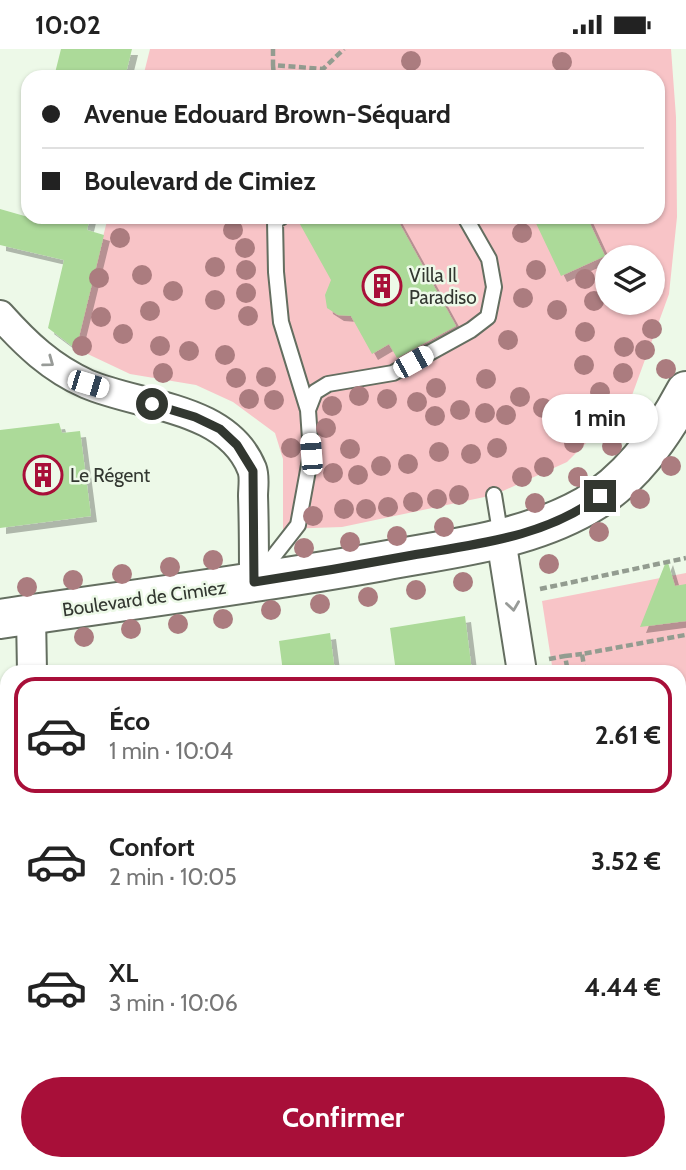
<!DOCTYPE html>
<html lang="fr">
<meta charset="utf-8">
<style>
body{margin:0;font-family:Cabin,sans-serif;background:#f2f2f2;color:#222;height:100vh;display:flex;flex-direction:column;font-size:26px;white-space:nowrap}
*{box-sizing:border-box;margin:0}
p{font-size:23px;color:#767676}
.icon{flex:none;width:38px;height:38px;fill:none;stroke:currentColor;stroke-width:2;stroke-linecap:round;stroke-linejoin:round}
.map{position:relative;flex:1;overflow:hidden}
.drawer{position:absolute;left:0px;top:616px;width:686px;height:506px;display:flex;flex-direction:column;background:#fff;border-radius:21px 21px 0 0;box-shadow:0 2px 5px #0004}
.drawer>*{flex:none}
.hud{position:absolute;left:21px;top:21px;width:644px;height:154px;border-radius:21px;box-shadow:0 2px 5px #0004;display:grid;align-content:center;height:154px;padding:0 21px;background:#fff}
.fabs{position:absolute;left:595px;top:196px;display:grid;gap:14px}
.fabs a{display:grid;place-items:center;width:70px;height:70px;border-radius:50%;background:#fff;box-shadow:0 2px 5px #0004;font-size:35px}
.end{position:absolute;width:32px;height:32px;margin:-16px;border:9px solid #323730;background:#fff;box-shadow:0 0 0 4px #fff}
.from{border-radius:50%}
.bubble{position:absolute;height:49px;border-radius:24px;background:#fff;box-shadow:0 2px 5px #0004;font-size:23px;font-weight:800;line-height:49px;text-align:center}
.car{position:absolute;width:21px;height:42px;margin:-21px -10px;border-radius:9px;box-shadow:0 0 5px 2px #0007;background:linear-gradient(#fff 24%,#345 0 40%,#fff 0 76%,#345 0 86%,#fff 0)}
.hud b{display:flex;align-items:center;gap:24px;height:66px;font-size:26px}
.hud b+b{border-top:2px solid #e0e0e0}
.hud i{width:18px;height:18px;background:#222}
ul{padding:12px 0 0;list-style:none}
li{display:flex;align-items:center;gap:21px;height:116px;margin:0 14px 10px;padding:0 7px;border:4px solid transparent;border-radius:21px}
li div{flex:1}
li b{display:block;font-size:26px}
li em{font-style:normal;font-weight:800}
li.current{border-color:#a80f39}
li>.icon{width:63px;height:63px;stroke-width:1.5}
.button{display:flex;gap:14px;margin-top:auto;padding:14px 21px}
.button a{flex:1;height:80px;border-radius:42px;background:#a80f39;color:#fff;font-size:28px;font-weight:800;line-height:80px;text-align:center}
.status{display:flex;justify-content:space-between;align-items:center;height:49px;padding:0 35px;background:#fff;direction:ltr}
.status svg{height:19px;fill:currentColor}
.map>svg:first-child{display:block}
</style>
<div class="status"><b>10:02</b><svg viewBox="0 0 49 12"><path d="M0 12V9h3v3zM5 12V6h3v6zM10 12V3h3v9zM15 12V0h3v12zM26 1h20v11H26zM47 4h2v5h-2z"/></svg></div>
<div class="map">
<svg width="686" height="1121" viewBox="0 0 686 1121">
<defs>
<filter id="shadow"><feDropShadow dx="6" dy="6" stdDeviation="0" flood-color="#0004"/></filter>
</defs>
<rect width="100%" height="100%" fill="#edf9e8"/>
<!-- green -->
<path fill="#f8c4c7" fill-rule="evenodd" d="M150 0H671L676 68 677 168 669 245 631 349 567 413 494 446 342 478 283 480V410L275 384 233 353 196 336 130 325 75 299 108 168H658V28H143ZM607 208H653V254H607Z
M686 524V1023L679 1024V623H553L542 552Z"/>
<!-- building -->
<path fill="#acda99" filter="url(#shadow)" d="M61 0H132L125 28H54Z
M0 160 28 168H90L87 181 104 186 76 300 48 279 64 211 0 196Z
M296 168H396L456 277 397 309 389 295 372 305 351 267 338 266 327 259 325 246 331 231Z
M533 168H587L605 207 561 227Z
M59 374 62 384 80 382 91 467 0 479V381Z
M667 510 675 537 686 535V572L640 578Z
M465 567 472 623H396L390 579Z
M330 584 335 623H283L279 592Z"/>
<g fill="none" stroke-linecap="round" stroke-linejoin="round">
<defs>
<path id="lane" d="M308 361 315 343 328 335 393 324 471 281 488 268 494 238 489 210 465 168
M494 446 501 489
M259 526 298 476 311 405 308 361 281 273 276 223 275 172 282 168"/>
<path id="street" d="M0 266C26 295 51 319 87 335 141 358 227 357 252 420 255 428 253 439 253 447 254 475 254 504 254 532
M501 490 522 623
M31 566 32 623
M0 991 7 912
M679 1044 686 1043
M593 1115 594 1121
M197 1121 235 1115"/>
<path id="secondary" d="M0 570C128 551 256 535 383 512 452 499 524 492 586 457 631 431 662 387 686 342"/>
</defs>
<!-- lane casing -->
<use href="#lane" stroke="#646e60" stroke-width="18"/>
<!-- street casing -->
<use href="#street" stroke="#646e60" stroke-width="32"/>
<!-- secondary casing -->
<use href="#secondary" stroke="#646e60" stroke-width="42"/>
<!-- path -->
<path stroke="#939c90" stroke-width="4.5" stroke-dasharray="7 3.5" stroke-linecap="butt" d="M273 0V16L323 20 344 0
M273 16 274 28
M540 540 686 509
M565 607 582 605
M549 610 565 607 568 623
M585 623 582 605 685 586
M679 827 686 826"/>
<!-- lane -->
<use href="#lane" stroke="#fff" stroke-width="14"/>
<!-- street -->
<use href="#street" stroke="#fff" stroke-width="28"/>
<!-- secondary -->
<use href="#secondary" stroke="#fff" stroke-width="38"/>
</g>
<!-- trees -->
<g fill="#ab7c7f">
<circle cx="411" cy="12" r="10"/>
<circle cx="562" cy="13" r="10"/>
<circle cx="233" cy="181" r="10"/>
<circle cx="522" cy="184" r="10"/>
<circle cx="120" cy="189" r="10"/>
<circle cx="245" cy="199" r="10"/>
<circle cx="215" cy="218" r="10"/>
<circle cx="246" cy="221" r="10"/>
<circle cx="536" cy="221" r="10"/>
<circle cx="142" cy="226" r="10"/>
<circle cx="99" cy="229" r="10"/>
<circle cx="585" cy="230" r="10"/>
<circle cx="173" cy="242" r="10"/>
<circle cx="246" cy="244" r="10"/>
<circle cx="523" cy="249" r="10"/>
<circle cx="215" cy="251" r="10"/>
<circle cx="594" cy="252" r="10"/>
<circle cx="557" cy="261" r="10"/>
<circle cx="150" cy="262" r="10"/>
<circle cx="248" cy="267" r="10"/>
<circle cx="101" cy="268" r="10"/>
<circle cx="652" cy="280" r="10"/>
<circle cx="585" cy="283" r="10"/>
<circle cx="123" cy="285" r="10"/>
<circle cx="508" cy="291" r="10"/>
<circle cx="82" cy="297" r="10"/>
<circle cx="160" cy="297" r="10"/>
<circle cx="624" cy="298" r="10"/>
<circle cx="645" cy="301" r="10"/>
<circle cx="189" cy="302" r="10"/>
<circle cx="225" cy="306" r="10"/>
<circle cx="584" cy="316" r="10"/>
<circle cx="666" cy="320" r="10"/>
<circle cx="163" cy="324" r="10"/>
<circle cx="623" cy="324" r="10"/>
<circle cx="266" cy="328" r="10"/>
<circle cx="236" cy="329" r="10"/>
<circle cx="486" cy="330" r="10"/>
<circle cx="436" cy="339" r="10"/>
<circle cx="600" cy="343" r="10"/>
<circle cx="359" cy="347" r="10"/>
<circle cx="520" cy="348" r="10"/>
<circle cx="249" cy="350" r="10"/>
<circle cx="387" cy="350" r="10"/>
<circle cx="274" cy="351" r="10"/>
<circle cx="417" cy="353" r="10"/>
<circle cx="332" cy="357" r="10"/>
<circle cx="543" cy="359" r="10"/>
<circle cx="460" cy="361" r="10"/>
<circle cx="642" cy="362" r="10"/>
<circle cx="485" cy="364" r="10"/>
<circle cx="506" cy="366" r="10"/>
<circle cx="435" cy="367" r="10"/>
<circle cx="588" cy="369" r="10"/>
<circle cx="326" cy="379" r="10"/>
<circle cx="574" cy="394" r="10"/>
<circle cx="612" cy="397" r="10"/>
<circle cx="291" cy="399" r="10"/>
<circle cx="497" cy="399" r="10"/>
<circle cx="350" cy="400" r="10"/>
<circle cx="439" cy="403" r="10"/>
<circle cx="471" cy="405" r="10"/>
<circle cx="408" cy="415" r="10"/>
<circle cx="381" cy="417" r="10"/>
<circle cx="671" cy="417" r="10"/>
<circle cx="544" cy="418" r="10"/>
<circle cx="333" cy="424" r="10"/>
<circle cx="358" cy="426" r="10"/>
<circle cx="522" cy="428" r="10"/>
<circle cx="578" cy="428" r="10"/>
<circle cx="459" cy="446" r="10"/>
<circle cx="437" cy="450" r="10"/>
<circle cx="640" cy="450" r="10"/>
<circle cx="413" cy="453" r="10"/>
<circle cx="535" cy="454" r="10"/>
<circle cx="388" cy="458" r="10"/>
<circle cx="344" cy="460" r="10"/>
<circle cx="366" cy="460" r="10"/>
<circle cx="313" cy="467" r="10"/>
<circle cx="444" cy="478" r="10"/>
<circle cx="599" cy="483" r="10"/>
<circle cx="397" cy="487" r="10"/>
<circle cx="350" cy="493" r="10"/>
<circle cx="304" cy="499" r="10"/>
<circle cx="213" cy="511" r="10"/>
<circle cx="549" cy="515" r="10"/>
<circle cx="170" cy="518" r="10"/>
<circle cx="122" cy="525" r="10"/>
<circle cx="73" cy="531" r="10"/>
<circle cx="463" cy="533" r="10"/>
<circle cx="27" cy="538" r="10"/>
<circle cx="416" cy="541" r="10"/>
<circle cx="368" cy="548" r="10"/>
<circle cx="320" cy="555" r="10"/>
<circle cx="271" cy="561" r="10"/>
<circle cx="223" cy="570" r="10"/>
<circle cx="178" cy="575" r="10"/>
<circle cx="131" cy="580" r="10"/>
<circle cx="84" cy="588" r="10"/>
</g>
<!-- one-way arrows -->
<defs><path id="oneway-chevron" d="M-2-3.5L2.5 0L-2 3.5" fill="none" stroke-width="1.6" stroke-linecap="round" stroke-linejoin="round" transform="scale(1.75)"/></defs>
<g stroke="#989b98">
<use href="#oneway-chevron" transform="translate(49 313) rotate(36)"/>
<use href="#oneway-chevron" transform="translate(513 557) rotate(82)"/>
</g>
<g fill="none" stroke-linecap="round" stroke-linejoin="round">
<!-- route -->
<path stroke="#323730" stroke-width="9" d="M152 355 195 368 220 380 237 396 253 422 254 533C307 525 360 516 413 506 477 495 546 488 600 447"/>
</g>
<!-- icons -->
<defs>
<symbol id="building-ring" viewBox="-11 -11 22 22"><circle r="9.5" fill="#edf9e8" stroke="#a80f39" stroke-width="1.5"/><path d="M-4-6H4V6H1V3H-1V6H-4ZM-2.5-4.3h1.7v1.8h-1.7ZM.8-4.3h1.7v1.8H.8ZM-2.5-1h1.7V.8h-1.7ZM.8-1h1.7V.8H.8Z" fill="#a80f39"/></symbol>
</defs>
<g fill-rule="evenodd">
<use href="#building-ring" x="360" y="215" width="44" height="44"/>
<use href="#building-ring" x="21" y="404" width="44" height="44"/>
</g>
<g text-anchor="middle" stroke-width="5" stroke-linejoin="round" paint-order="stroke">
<!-- poi labels -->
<g font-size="19" fill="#323730" stroke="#edf9e8" text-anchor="start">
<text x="409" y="233">Villa Il<tspan x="409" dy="22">Paradiso</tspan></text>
<text x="70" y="433">Le Régent</text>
</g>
<!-- street labels -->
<g font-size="19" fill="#323730" stroke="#edf9e8">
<text transform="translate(144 549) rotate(-8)" y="7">Boulevard de Cimiez</text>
</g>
</g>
</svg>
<div class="fabs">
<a><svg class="icon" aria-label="layers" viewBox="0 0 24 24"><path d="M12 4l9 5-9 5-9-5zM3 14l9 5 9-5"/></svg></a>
</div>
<i class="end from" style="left:152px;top:355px"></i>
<i class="end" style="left:600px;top:447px"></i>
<div class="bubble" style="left:542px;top:345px;width:116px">1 min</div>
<i class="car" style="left:413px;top:313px;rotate:61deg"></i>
<i class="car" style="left:88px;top:335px;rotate:107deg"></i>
<i class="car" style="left:311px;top:405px;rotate:356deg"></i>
<div class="hud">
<b><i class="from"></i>Avenue Edouard Brown-Séquard</b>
<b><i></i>Boulevard de Cimiez</b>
</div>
<section class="drawer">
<ul>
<li class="current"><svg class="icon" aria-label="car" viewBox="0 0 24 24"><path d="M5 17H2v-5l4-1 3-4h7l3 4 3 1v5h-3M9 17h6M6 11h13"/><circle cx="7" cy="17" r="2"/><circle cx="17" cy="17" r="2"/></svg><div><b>Éco</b><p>1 min · 10:04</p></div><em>2.61 €</em></li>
<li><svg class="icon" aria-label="car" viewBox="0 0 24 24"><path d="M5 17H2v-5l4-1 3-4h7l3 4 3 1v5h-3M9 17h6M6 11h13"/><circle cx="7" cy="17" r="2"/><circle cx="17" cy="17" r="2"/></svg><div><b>Confort</b><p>2 min · 10:05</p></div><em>3.52 €</em></li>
<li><svg class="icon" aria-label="car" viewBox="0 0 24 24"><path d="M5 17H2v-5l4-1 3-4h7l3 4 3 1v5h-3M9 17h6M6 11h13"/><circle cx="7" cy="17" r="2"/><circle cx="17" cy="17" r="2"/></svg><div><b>XL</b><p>3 min · 10:06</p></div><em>4.44 €</em></li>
</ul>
<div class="button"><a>Confirmer</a></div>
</section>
</div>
